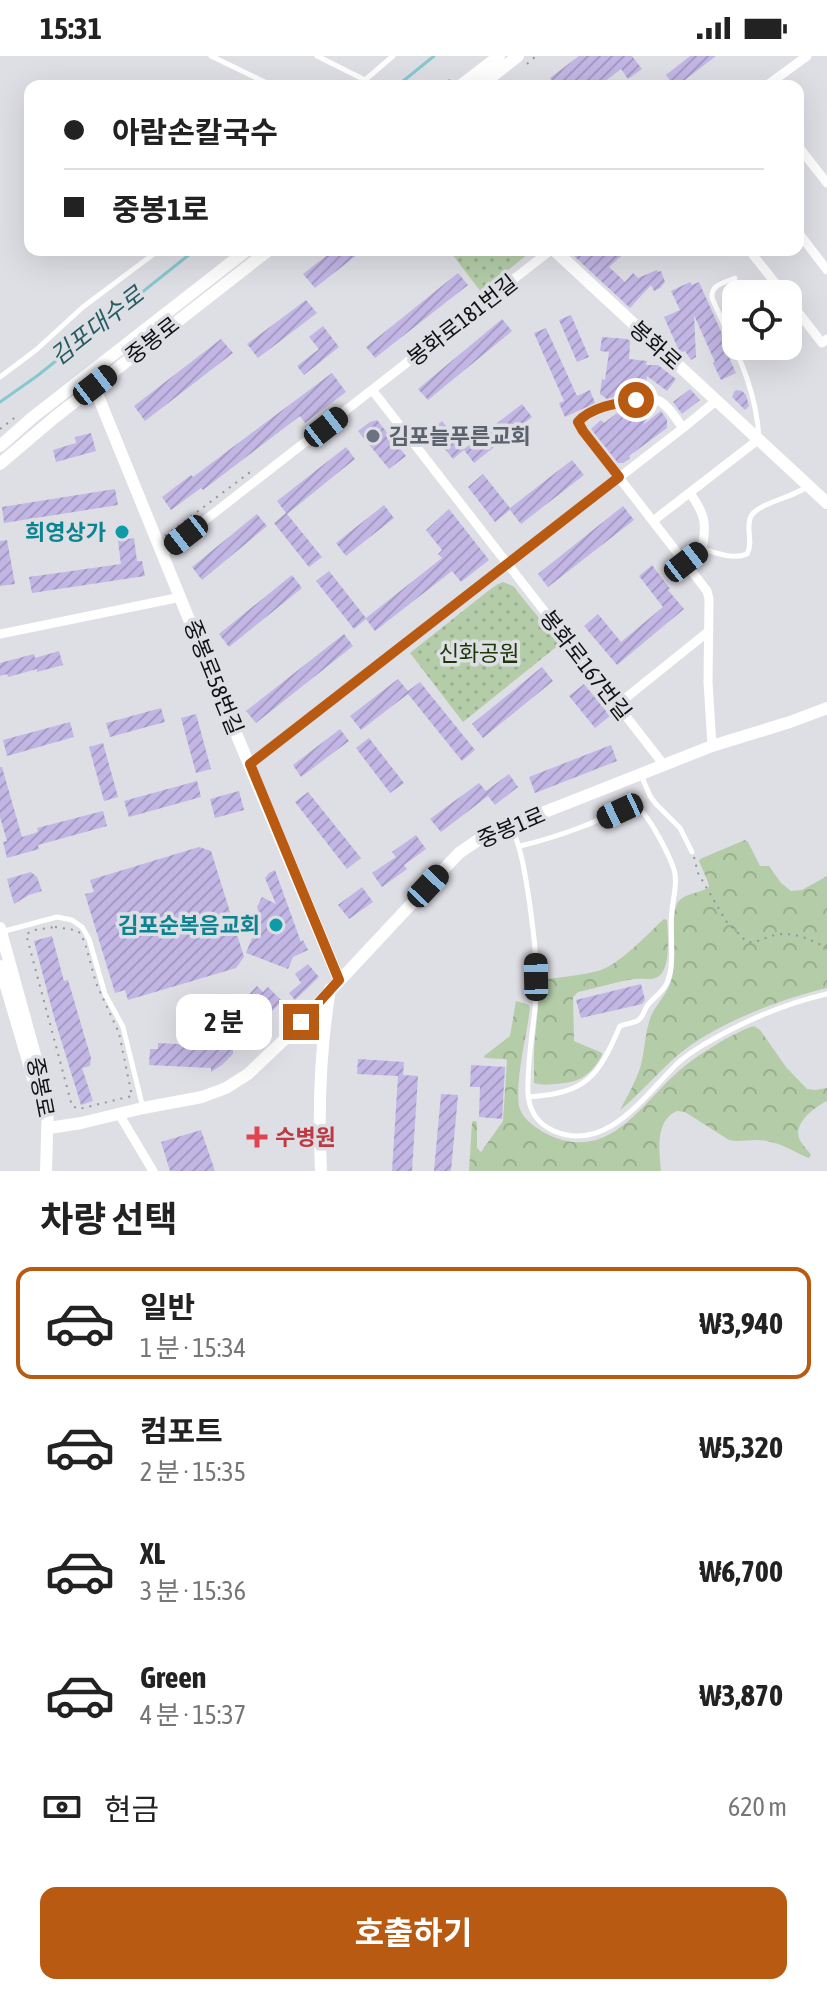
<!DOCTYPE html>
<html lang="ko">
<meta charset="utf-8">
<style>
body{margin:0;font-family:"Asap Condensed","Noto Sans KR",sans-serif;background:#f6f6f6;color:#222;height:100vh;display:flex;flex-direction:column;font-size:30px;white-space:nowrap}
*{box-sizing:border-box;margin:0}
p{font-size:26px;color:#767676}
.icon{flex:none;width:44px;height:44px;fill:none;stroke:currentColor;stroke-width:2;stroke-linecap:round;stroke-linejoin:round}
.map{position:relative;height:1115px;overflow:hidden}
.panel{display:flex;flex-direction:column;background:#fff;flex:1}
.panel>*{flex:none}
.banner{position:absolute;left:24px;top:24px;width:780px;height:176px;border-radius:16px;box-shadow:0 8px 32px #0002;display:grid;align-content:center;height:176px;padding:0 40px;background:#fff}
.controls{position:absolute;left:722px;top:224px;display:grid;gap:16px}
.controls a{display:grid;place-items:center;width:80px;height:80px;border-radius:16px;background:#fff;box-shadow:0 8px 32px #0002;font-size:40px}
.end{position:absolute;width:36px;height:36px;margin:-18px;border:10px solid #b95a13;background:#fff;box-shadow:0 0 0 4px #fff}
.from{border-radius:50%}
.bubble{position:absolute;height:56px;border-radius:16px;background:#fff;box-shadow:0 8px 32px #0002;font-size:26px;font-weight:700;line-height:56px;text-align:center}
.car{position:absolute;width:24px;height:48px;margin:-24px -12px;border-radius:10px;box-shadow:0 0 6px 2px #0007;background:linear-gradient(#222 24%,#8ab4d8 0 40%,#222 0 76%,#8ab4d8 0 86%,#222 0)}
.banner b{display:flex;align-items:center;gap:28px;height:76px;font-size:30px}
.banner b+b{border-top:2px solid #e0e0e0}
.banner i{width:20px;height:20px;background:#222}
ul{padding:0;list-style:none}
li{display:flex;align-items:center;gap:24px;height:112px;margin:0 16px 12px;padding:0 24px;border:4px solid transparent;border-radius:16px}
li div{flex:1}
li b{display:block;font-size:30px}
li em{font-style:normal;font-weight:700}
li.active{border-color:#b95a13}
li>.icon{width:72px;height:72px;stroke-width:1.5}
h2{padding:0 40px;font-size:36px;line-height:96px}
.pay{display:flex;align-items:center;gap:20px;height:88px;padding:0 40px;font-size:30px}
.pay p{margin-inline-start:auto}
.cta{display:flex;gap:16px;margin-top:auto;padding:16px 40px}
.cta a{flex:1;height:92px;border-radius:16px;background:#b95a13;color:#fff;font-size:32px;font-weight:700;line-height:92px;text-align:center}
.status{display:flex;justify-content:space-between;align-items:center;height:56px;padding:0 40px;background:#fff;direction:ltr}
.status svg{height:22px;fill:currentColor}
.map>svg:first-child{display:block}
</style>
<div class="status"><b>15:31</b><svg viewBox="0 0 49 12"><path d="M0 12V9h3v3zM5 12V6h3v6zM10 12V3h3v9zM15 12V0h3v12zM26 1h20v11H26zM47 4h2v5h-2z"/></svg></div>
<div class="map">
<svg width="827" height="1115" viewBox="0 0 827 1115">
<defs>
<pattern id="forest-crowns" width="20" height="18" patternUnits="userSpaceOnUse" patternTransform="scale(2)"><rect width="20" height="18" fill="#b4cca8"/><path d="M2 6a3 3 0 1 1 6 0M12 15a3 3 0 1 1 6 0" fill="none" stroke="#9aae90"/></pattern>
<pattern id="park-dots" width="8" height="8" patternUnits="userSpaceOnUse" patternTransform="scale(2)"><rect width="8" height="8" fill="#b4cca8"/><path d="M2 2h.1M6 6h.1" fill="none" stroke="#9aae90" stroke-width="1.8" stroke-linecap="round"/></pattern>
<pattern id="building-hatch" width="6" height="6" patternUnits="userSpaceOnUse" patternTransform="scale(2)"><rect width="6" height="6" fill="#c2b6e5"/><path d="M-1 1l2-2M0 6l6-6M5 7l2-2" fill="none" stroke="#a69bc4"/></pattern>
</defs>
<rect width="100%" height="100%" fill="#dedee5"/>
<!-- forest -->
<path fill="url(#forest-crowns)" d="M745 784 748 786 760 810H769L781 827 791 835 802 834 827 820V932C780 943 717 967 679 998 659 1015 641 1037 620 1054 628 1039 636 1025 641 1009 645 993 645 976 651 960 657 947 668 937 672 922 677 902 670 864 677 848 682 837 700 838 709 831L708 826 699 805 700 803Z
M664 863 667 864C668 878 671 912 659 920 653 925 642 922 634 923 615 926 596 932 578 936L573 941 574 985 602 997V999C590 1021 578 1027 554 1028 546 1029 541 1029 534 1027V995L540 927 547 923C564 921 582 919 598 915 621 908 646 879 664 863Z
M516 945 529 949 530 952C527 979 515 1023 519 1050 521 1061 533 1070 543 1076 608 1111 639 1049 680 1014 696 1000 734 976 754 970L760 974 786 1011 807 1033 815 1034 827 1032V1045C815 1051 794 1066 799 1082 801 1088 808 1094 811 1099L809 1102 806 1101C789 1093 775 1084 756 1084 746 1084 738 1086 729 1084L685 1056 677 1055C655 1064 659 1095 661 1115H469L472 1067 473 1065H476L477 1068V1092L481 1096 503 1065 507 1004 504 1003 485 1002 484 1000 510 980Z"/>
<!-- park -->
<path fill="url(#park-dots)" d="M449 194H528V198L481 236Z
M503 526 513 530 560 588 463 666 410 597 488 535 498 528Z"/>
<g fill="none" stroke-linecap="round" stroke-linejoin="round">
<!-- stream -->
<path stroke="#87c8cf" stroke-width="3" d="M397 30 434 0
M0 346 37 320 195 194"/>
</g>
<!-- building -->
<path fill="url(#building-hatch)" d="M579 0H632L642 13 628 23 621 13 599 30H556L550 22Z
M690 0H716L677 30H674L666 19Z
M334 194H363L315 232 303 218Z
M576 194H628L609 211 625 226 633 217 638 222 657 214 658 216 661 215 665 226 660 232 654 235 651 229 630 252 575 201Z
M458 217 468 229 375 302 366 291Z
M690 226 692 229 699 226 727 289 724 290 736 317 721 324 713 307 715 306 694 259 696 301 691 304 685 295 680 297 664 261 680 254 671 235Z
M306 244 317 257 258 302 247 288Z
M571 259 589 301 577 306 559 264Z
M502 263 512 275 428 344 418 333Z
M323 270 339 291 304 319 297 310 319 293 309 281Z
M546 272 577 340 590 334 595 347 565 361 559 347 564 345 534 277Z
M602 281 627 283 630 285 629 303 647 305 646 309H658L676 323 667 335 647 320 645 332 607 343 600 338 602 323 605 324 609 296 600 295Z
M221 283 233 297 145 365 134 350Z
M332 317 346 336 305 367 300 360 203 434 201 432 171 454 162 441 191 419 193 421Z
M690 333 700 344 682 358 673 346Z
M736 334 742 335 746 339 749 350 745 354 732 341 734 336Z
M522 348 532 361 474 407 464 394 453 403 430 375 442 365 464 393Z
M640 351 649 360 643 369 661 355 667 364V372L629 400 630 402 623 407H618L591 373 601 364 604 367 617 357 619 359 626 353Z
M377 364 406 400 389 413 358 375 370 366Z
M91 377 96 395 56 406 53 394 76 387 75 381Z
M346 391 355 403 287 458 322 501 309 511 274 467 286 457 277 445Z
M572 404 584 419 521 468 510 454 495 466 468 431 483 418 510 452Z
M115 433 118 449 4 467 2 451Z
M384 449 394 462 346 500 336 487Z
M623 450 634 464 548 531 538 518Z
M449 453 489 504 461 526 452 515 375 575 366 563 354 573 316 525 329 515 366 562 442 502 438 498 442 494 426 474Z
M257 458 267 470 202 524 192 511Z
M126 469 128 483 134 482 137 505H142L145 520 32 537 29 521 121 508 116 470Z
M7 484 15 528 0 530V485Z
M652 509 670 533 668 534 684 553 617 609 584 570 598 558 621 586 663 551 639 520Z
M292 519 302 532 229 591 219 578Z
M344 578 353 590 256 667 246 655Z
M59 595 63 609 37 616V613L8 621 7 618 0 620V607L34 598 35 602Z
M542 611 553 625 483 682 472 668Z
M398 623 408 635 420 626 475 694 462 705 408 638 361 674 350 660Z
M584 628 610 660 595 672 569 640Z
M161 652 165 666 110 681 106 667Z
M196 658 211 713 196 717 181 662Z
M70 666 74 681 7 700 3 684Z
M340 673 349 685 301 721 293 709Z
M369 682 404 727 390 737 356 692Z
M103 687 118 741 104 745 89 691Z
M611 689 617 705 535 737 529 721Z
M0 711H2L22 781 38 776 37 772 103 755 107 770 38 789 39 793 7 802 3 786 7 785 0 761Z
M509 718 518 731 495 749 488 740 441 776 430 763 479 727 486 735Z
M197 725 201 741 129 761 124 745Z
M239 735 244 754 215 762 210 743Z
M308 736 361 802 347 813 295 746Z
M416 779 426 793 404 809 407 813 382 831 372 817 396 801 392 796Z
M199 791 211 795 244 901 236 912 128 944 125 934 115 937 85 838 94 836 90 824Z
M275 814 301 886 303 884 308 894 293 901 288 913 246 897 260 862 257 851 262 841 276 848 265 822 269 817Z
M31 816 37 821 42 835 29 839 14 848 7 823Z
M362 831 373 846 349 863 338 849Z
M52 880 64 925 68 924 91 1002 90 1010 82 1012 93 1045 81 1049 54 961 34 885Z
M308 908 319 921 295 944 289 937 301 927 295 918Z
M641 928 645 944 642 948 581 962 576 944Z
M257 930 263 936 268 931 282 945 248 980 244 975 242 959 248 953 241 947Z
M211 971H233V998L222 1009 211 1016V1012L149 1009 150 993H158V987L195 989 194 993 211 994Z
M358 1003 404 1006 403 1019 418 1020 412 1115H392L398 1020 357 1018Z
M471 1009 505 1011 502 1063 479 1061 480 1031H470Z
M441 1038 458 1039 451 1115H434Z
M201 1074 215 1115H170L161 1086Z"/>
<g fill="none" stroke-linecap="round" stroke-linejoin="round">
<!-- path -->
<path stroke="#95959a" stroke-width="2" stroke-dasharray="2 6" stroke-linecap="butt" d="M527 8 536 0
M442 30 451 23
M0 373 18 359
M165 480 253 414
M694 801 698 817 726 865 747 886C757 887 762 883 771 880 791 874 810 883 827 892
M55 871 75 874 80 877 85 887 96 927 119 977 132 1040 79 1053 72 1050 26 878 35 874Z"/>
<!-- service -->
<path stroke="#fff" stroke-width="5" d="M211 0 273 30
M317 0 365 24
M358 30 393 0
M735 222C724 227 711 228 712 242 733 290 756 328 759 382
M0 321 36 294 83 251 159 194
M703 493C717 497 733 504 747 498 754 486 745 472 751 460 758 447 795 441 808 430
M641 719 650 740 656 748 680 772 692 796
M512 772C522 795 525 818 529 843 534 879 539 915 535 952 532 981 527 1009 528 1037 529 1055 538 1068 554 1075 608 1098 645 1038 679 1006 686 1000 695 994 703 989 742 966 783 948 827 938
M520 790C542 785 563 778 584 770 597 766 623 749 635 751 647 753 673 806 675 818 677 831 673 842 672 854 669 877 676 905 667 927 662 937 654 941 647 950 644 955 643 962 637 965 633 967 625 968 620 970 598 1021 587 1037 528 1041
M1 876 57 861 72 864 82 871 89 883 105 938 123 971 143 1052"/>
<!-- minor -->
<path stroke="#fff" stroke-width="9" d="M766 30 807 0
M798 90 827 127
M798 176 827 214
M749 194 784 238
M788 243 822 287 827 283
M373 335 664 709
M683 372C676 363 668 348 657 344 640 338 589 353 578 366L583 375 707 535 709 543 708 626 712 690
M653 465 759 383
M163 497 551 194
M686 506 702 493C707 467 705 458 690 437
M0 578 181 541
M617 649 709 575
M250 708 683 372 717 344
M119 1058 153 1115"/>
<!-- tertiary -->
<path stroke="#fff" stroke-width="12" d="M460 30 499 0
M480 30 518 0
M554 194 827 447
M89 318 210 615 339 924
M0 390 33 361 247 194
M0 408 54 362 269 194
M0 872 48 1046 46 1115
M0 910 41 1049
M49 1072 81 1067 143 1052 202 1041 226 1032 248 1018 286 982 459 797 484 780 712 690 790 666 827 652
M321 1115C318 1054 320 994 330 933"/>
</g>
<g fill="none" stroke-linecap="round" stroke-linejoin="round">
<!-- route -->
<path stroke="#b95a13" stroke-width="10" d="M301 966 339 924 250 708 619 421 583 375 578 366C591 351 618 347 636 344"/>
</g>
<!-- markers -->
<circle fill="#6b7280" stroke="#dedee5" stroke-width="3" cx="373" cy="380" r="8"/>
<g fill="#0f9aa8" stroke="#dedee5" stroke-width="3">
<circle cx="122" cy="476" r="8"/>
<circle cx="276" cy="869" r="8"/>
</g>
<path fill="#e0444e" stroke="#dedee5" stroke-width="3" d="M253 1069h8v8h8v8h-8v8h-8v-8h-8v-8h8z"/>
<g text-anchor="middle" stroke-width="7" stroke-linejoin="round" paint-order="stroke">
<!-- street labels -->
<g font-size="22" fill="#111113" stroke="#dedee5">
<text transform="translate(462 264) rotate(-38)" y="8">봉화로181번길</text>
<text transform="translate(152 284) rotate(-38)" y="8">중봉로</text>
<text transform="translate(656 289) rotate(42)" y="8">봉화로</text>
<text transform="translate(586 609) rotate(52)" y="8">봉화로167번길</text>
<text transform="translate(214 621) rotate(68)" y="8">중봉로58번길</text>
<text transform="translate(511 771) rotate(-23)" y="8">중봉1로</text>
<text transform="translate(41 1031) rotate(79)" y="8">중봉로</text>
</g>
<!-- worship labels -->
<g font-size="22" font-weight="bold" fill="#5b616d" stroke="#dedee5" text-anchor="start">
<text x="389" y="388">김포늘푸른교회</text>
</g>
<!-- culture labels -->
<g font-size="22" font-weight="bold" fill="#0d838f" stroke="#dedee5" text-anchor="end">
<text x="106" y="484">희영상가</text>
<text x="260" y="877">김포순복음교회</text>
</g>
<!-- park labels -->
<g font-size="22" fill="#1c3608" stroke="#dedee5">
<text x="479" y="605">신화공원</text>
</g>
<!-- health labels -->
<g font-size="22" font-weight="bold" fill="#be3a42" stroke="#dedee5" text-anchor="start">
<text x="275" y="1089">수병원</text>
</g>
<!-- water labels -->
<g font-size="24" font-style="italic" fill="#265d62" stroke="#dedee5">
<text transform="translate(97 270) rotate(-38)" y="8">김포대수로</text>
</g>
</g>
</svg>
<div class="controls">
<a><svg class="icon" aria-label="locate" viewBox="0 0 24 24"><circle cx="12" cy="12" r="6"/><path d="M12 2v4M12 18v4M2 12h4M18 12h4"/></svg></a>
</div>
<i class="end from" style="left:636px;top:344px"></i>
<i class="end" style="left:301px;top:966px"></i>
<div class="bubble" style="left:176px;top:938px;width:96px">2 분</div>
<i class="car" style="left:95px;top:329px;rotate:52deg"></i>
<i class="car" style="left:326px;top:371px;rotate:52deg"></i>
<i class="car" style="left:186px;top:479px;rotate:232deg"></i>
<i class="car" style="left:686px;top:506px;rotate:52deg"></i>
<i class="car" style="left:620px;top:755px;rotate:245deg"></i>
<i class="car" style="left:428px;top:830px;rotate:43deg"></i>
<i class="car" style="left:536px;top:921px;rotate:359deg"></i>
<div class="banner">
<b><i class="from"></i>아람손칼국수</b>
<b><i></i>중봉1로</b>
</div>
</div>
<section class="panel">
<h2>차량 선택</h2>
<ul>
<li class="active"><svg class="icon" aria-label="car" viewBox="0 0 24 24"><path d="M5 17H2v-5l4-1 3-4h7l3 4 3 1v5h-3M9 17h6M6 11h13"/><circle cx="7" cy="17" r="2"/><circle cx="17" cy="17" r="2"/></svg><div><b>일반</b><p>1 분 · 15:34</p></div><em>₩3,940</em></li>
<li><svg class="icon" aria-label="car" viewBox="0 0 24 24"><path d="M5 17H2v-5l4-1 3-4h7l3 4 3 1v5h-3M9 17h6M6 11h13"/><circle cx="7" cy="17" r="2"/><circle cx="17" cy="17" r="2"/></svg><div><b>컴포트</b><p>2 분 · 15:35</p></div><em>₩5,320</em></li>
<li><svg class="icon" aria-label="car" viewBox="0 0 24 24"><path d="M5 17H2v-5l4-1 3-4h7l3 4 3 1v5h-3M9 17h6M6 11h13"/><circle cx="7" cy="17" r="2"/><circle cx="17" cy="17" r="2"/></svg><div><b>XL</b><p>3 분 · 15:36</p></div><em>₩6,700</em></li>
<li><svg class="icon" aria-label="car" viewBox="0 0 24 24"><path d="M5 17H2v-5l4-1 3-4h7l3 4 3 1v5h-3M9 17h6M6 11h13"/><circle cx="7" cy="17" r="2"/><circle cx="17" cy="17" r="2"/></svg><div><b>Green</b><p>4 분 · 15:37</p></div><em>₩3,870</em></li>
</ul>
<div class="pay"><svg class="icon" aria-label="cash" viewBox="0 0 24 24"><path d="M3 7h18v10H3z"/><circle cx="12" cy="12" r="2"/></svg>현금<p>620 m</p></div>
<div class="cta"><a>호출하기</a></div>
</section>
